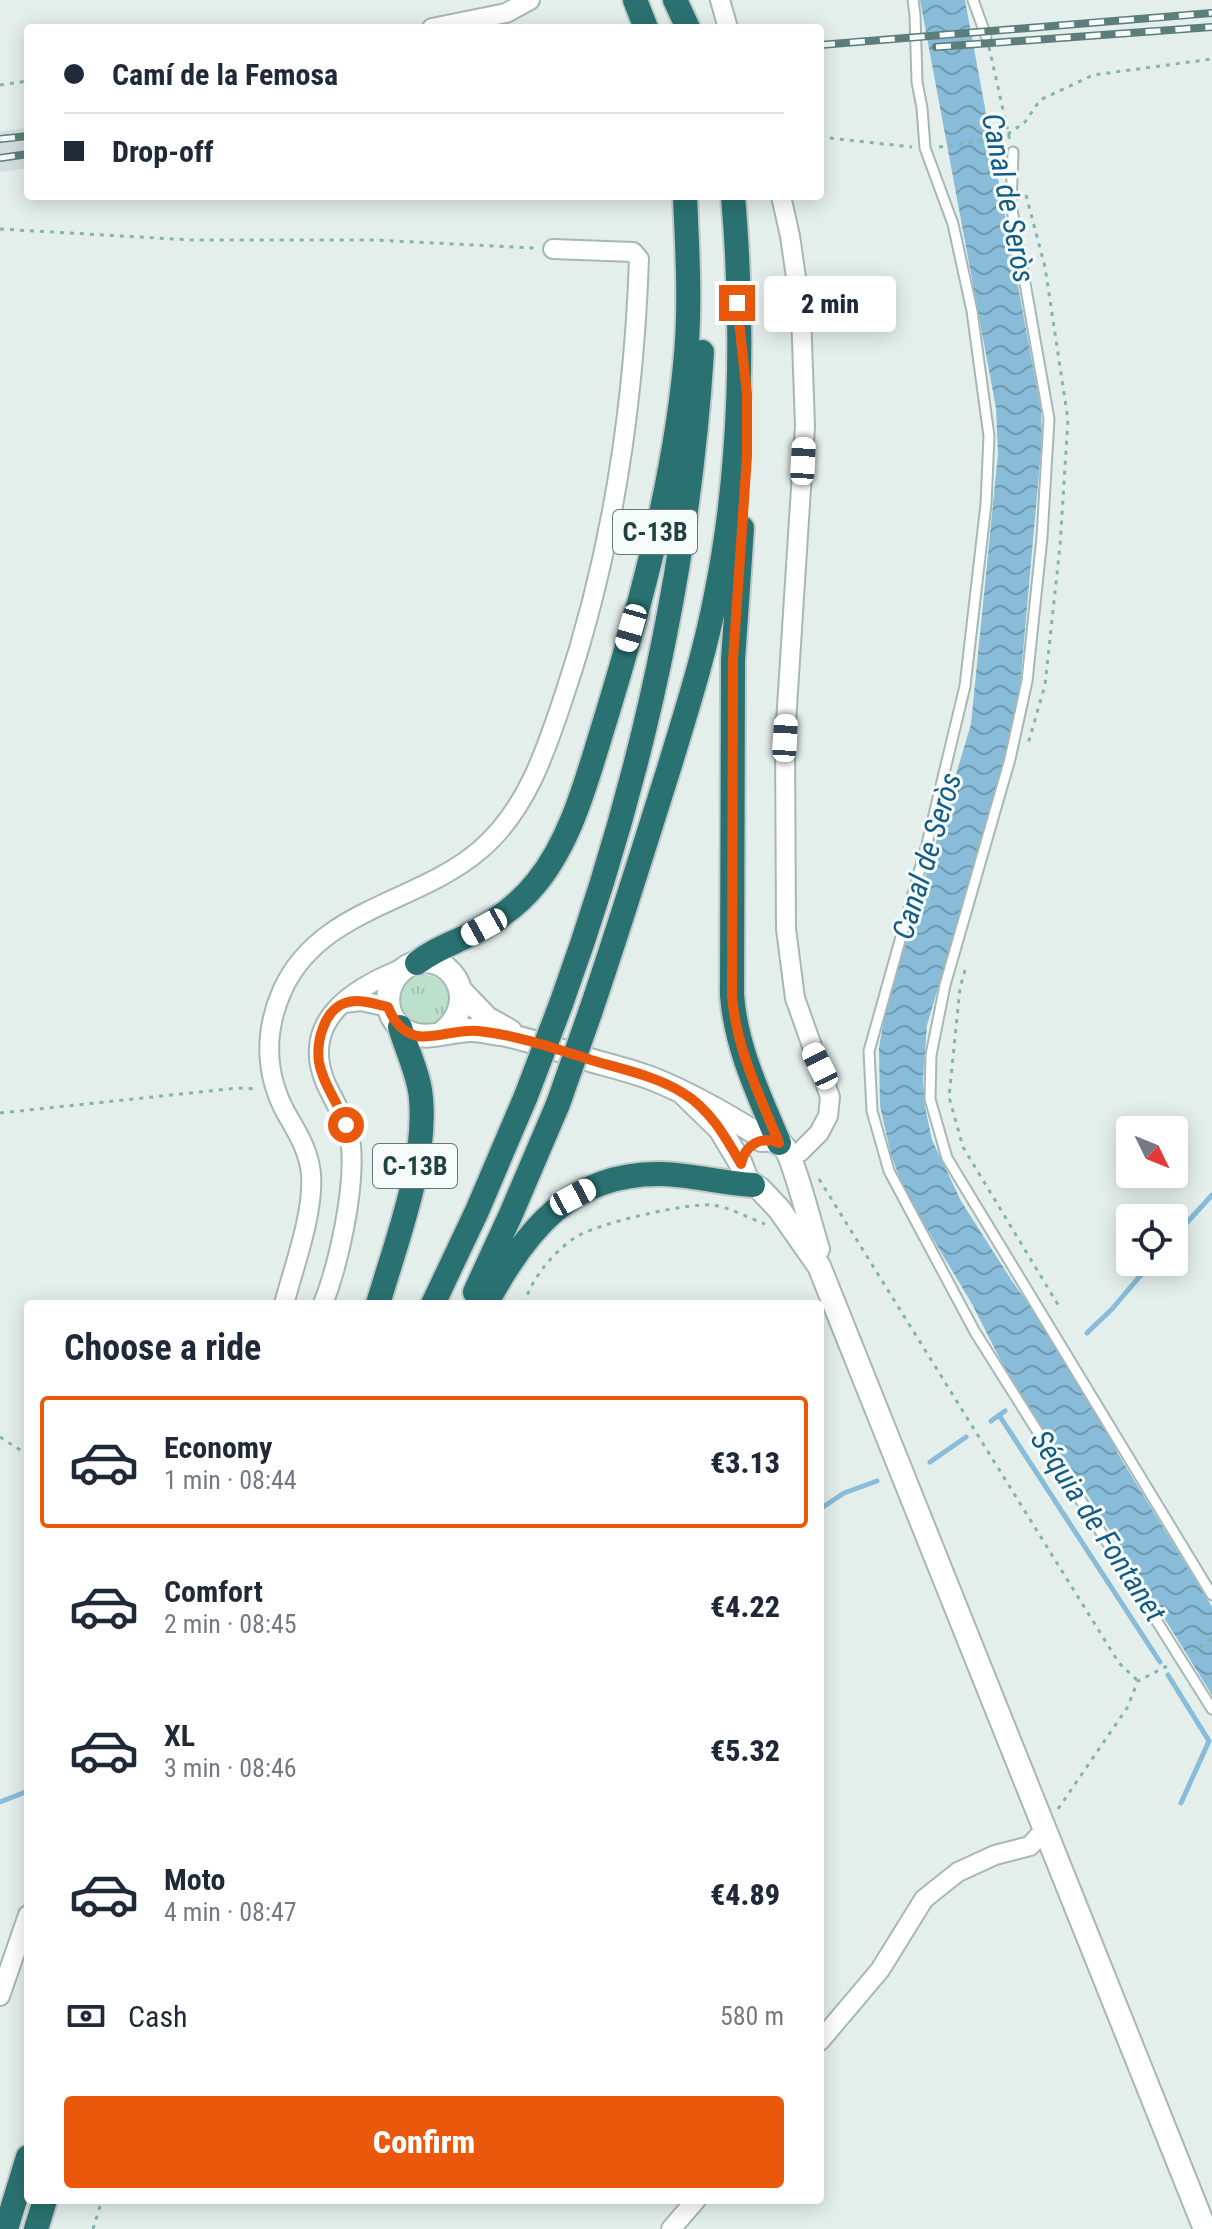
<!DOCTYPE html>
<meta charset="utf-8">
<style>
body{margin:0;font-family:"Roboto Condensed",sans-serif;background:#f6f6f7;color:#1f2937;height:100vh;display:flex;flex-direction:column;font-size:30px;white-space:nowrap}
*{box-sizing:border-box;margin:0}
p{font-size:26px;color:#747a83}
.icon{flex:none;width:44px;height:44px;fill:none;stroke:currentColor;stroke-width:2;stroke-linecap:round;stroke-linejoin:round}
.map{position:relative;flex:1;overflow:hidden}
.details{position:absolute;left:24px;top:1300px;width:800px;height:904px;display:flex;flex-direction:column;background:#fff;border-radius:8px;box-shadow:0 4px 20px #0003}
.details>*{flex:none}
.banner{position:absolute;left:24px;top:24px;width:800px;height:176px;border-radius:8px;box-shadow:0 4px 20px #0003;display:grid;align-content:center;height:176px;padding:0 40px;background:#fff}
.needle{width:52px;rotate:133deg}
.fabs{position:absolute;left:1116px;top:1116px;display:grid;gap:16px}
.fabs a{display:grid;place-items:center;width:72px;height:72px;border-radius:8px;background:#fff;box-shadow:0 4px 20px #0003;font-size:40px}
.end{position:absolute;width:36px;height:36px;margin:-18px;border:10px solid #ea580c;background:#fff;box-shadow:0 0 0 4px #fff}
.from{border-radius:50%}
.bubble{position:absolute;height:56px;border-radius:8px;background:#fff;box-shadow:0 4px 20px #0003;font-size:26px;font-weight:800;line-height:56px;text-align:center}
.car{position:absolute;width:24px;height:48px;margin:-24px -12px;border-radius:10px;box-shadow:0 0 6px 2px #0007;background:linear-gradient(#fff 24%,#345 0 40%,#fff 0 76%,#345 0 86%,#fff 0)}
.banner b{display:flex;align-items:center;gap:28px;height:76px;font-size:30px}
.banner b+b{border-top:2px solid #e0e1e3}
.banner i{width:20px;height:20px;background:#1f2937}
ul{padding:0;list-style:none}
li{display:flex;align-items:center;gap:24px;height:132px;margin:0 16px 12px;padding:0 24px;border:4px solid transparent;border-radius:8px}
li div{flex:1}
li b{display:block;font-size:30px}
li em{font-style:normal;font-weight:800}
li.active{border-color:#ea580c}
li>.icon{width:72px;height:72px;stroke-width:1.5}
h2{padding:0 40px;font-size:36px;line-height:96px}
.pay{display:flex;align-items:center;gap:20px;height:88px;padding:0 40px;font-size:30px}
.pay p{margin-inline-start:auto}
.action{display:flex;gap:16px;margin-top:auto;padding:16px 40px}
.action a{flex:1;height:92px;border-radius:8px;background:#ea580c;color:#fff;font-size:32px;font-weight:800;line-height:92px;text-align:center}
.map>svg:first-child{display:block}
</style>
<div class="map">
<svg width="1212" height="2229" viewBox="0 0 1212 2229">
<defs>
<pattern id="grass-tufts" width="24" height="20" patternUnits="userSpaceOnUse" patternTransform="scale(2)"><rect width="24" height="20" fill="#bbe1cd"/><path d="M3 7l-1-3M5 7V3M7 7l1-3M15 17l-1-3M17 17v-4M19 17l1-3" fill="none" stroke="#a0c2b1"/></pattern>
<pattern id="water-waves" width="16" height="10" patternUnits="userSpaceOnUse" patternTransform="scale(2)"><rect width="16" height="10" fill="#88bcd8"/><path d="M0 5q4-4 8 0t8 0" fill="none" stroke="#6f9ab1"/></pattern>
</defs>
<rect width="100%" height="100%" fill="#e4efec"/>
<!-- built -->
<path fill="#d2dfdc" d="M28 127V168L0 172V132Z"/>
<!-- grass -->
<path fill="url(#grass-tufts)" d="M400 1000a25 25 0 1 1 50 0a25 25 0 1 1-50 0Z"/>
<!-- water -->
<path fill="url(#water-waves)" d="M920 0H965L1041 410 1042 440 1018 708 1004 767 927 1025 923 1079 925 1107 932 1140 961 1201 1012 1281 1055 1341 1097 1410 1118 1454 1212 1607V1695L1075 1474 1047 1435 1002 1363 972 1304 905 1192 891 1155 880 1106 879 1048 885 1013 971 724 998 454 996 408Z"/>
<g fill="none" stroke-linecap="round" stroke-linejoin="round">
<!-- stream -->
<path stroke="#88bcd8" stroke-width="5" d="M1174 1237 1212 1195
M1087 1333 1112 1309 1152 1262
M999 1415 1160 1662
M991 1421 1005 1411
M930 1462 966 1437
M820 1509 844 1493 877 1481
M1168 1675 1209 1741 1181 1803
M0 1802 28 1791"/>
<defs>
<path id="service" d="M913 0 915 15 917 82 922 108 925 148 953 224 972 311 989 436 986 504 965 686 927 844 869 1051 872 1111 889 1171 975 1332 1212 1709
M973 0 986 36
M1013 152 1011 204 1049 419 1042 537 1027 681 1010 759 945 985 931 1055 930 1099 947 1158 1212 1595"/>
<path id="minor" d="M720 0 728 28
M432 28 506 13 530 0
M781 196 790 236 801 312 805 426 785 738 786 929 795 998 830 1097 828 1116 819 1133 800 1152 791 1157
M344 1003 361 1001 388 1007
M284 1304C294 1266 314 1213 311 1174 309 1151 297 1132 286 1113 265 1074 264 1032 282 991 319 908 417 904 480 850 527 810 546 750 565 693 612 553 634 406 639 259L633 252 553 249
M323 1304C339 1263 355 1190 351 1146 348 1123 336 1105 326 1084 299 1021 353 988 404 968
M0 1996 28 1915
M820 2041 880 1970 924 1899 958 1872 995 1855 1030 1846 1045 1829
M671 2229 696 2200"/>
<path id="tertiary" d="M462 992 487 1018 510 1031
M443 1032C484 999 447 945 408 966 383 980 381 1017 406 1031 426 1042 450 1030 471 1030 481 1030 491 1033 501 1034 529 1039 556 1049 583 1058 606 1065 630 1070 653 1079 693 1095 729 1116 765 1139
M683 1093 720 1129 741 1164 747 1180 760 1189 779 1209 819 1266 1205 2229
M761 1140C770 1139 778 1140 784 1147 793 1156 812 1231 818 1249"/>
<path id="motorway" d="M635 0 646 28
M675 0 688 28
M742 528 733 660 732 995C736 1048 759 1095 779 1143
M417 963C432 951 448 945 465 937 492 924 518 906 537 882 573 837 588 775 605 721 642 600 678 468 687 342 690 293 687 244 685 196
M561 1004C637 795 688 575 702 352
M590 1013C618 931 644 848 670 765 687 709 705 653 716 595 742 468 744 325 733 196
M475 1292 511 1214 558 1104
M378 1304C396 1242 427 1163 421 1098 419 1074 407 1051 400 1027
M433 1304 477 1211 526 1096
M486 1304C525 1231 571 1172 662 1174 692 1175 722 1183 753 1185
M6 2229 28 2157
M36 2229 45 2200"/>
</defs>
<!-- service casing -->
<use href="#service" stroke="#a6b8b5" stroke-width="13"/>
<!-- minor casing -->
<use href="#minor" stroke="#a6b8b5" stroke-width="22"/>
<!-- tertiary casing -->
<use href="#tertiary" stroke="#a6b8b5" stroke-width="26"/>
<!-- motorway casing -->
<use href="#motorway" stroke="#c1caca" stroke-width="28"/>
<!-- path -->
<path stroke="#82b5af" stroke-width="3" stroke-dasharray="4 6" stroke-linecap="butt" d="M989 47 1010 141
M0 85 28 81
M820 137 912 147
M939 147 998 138 1008 134 1025 122 1040 100 1093 75 1212 59
M1026 195 1045 267 1068 420 1060 546 1045 685 1028 744
M0 229 191 240H373L536 248
M965 970 960 988 949 1097 963 1147 1060 1308
M0 1113 238 1088 257 1089
M819 1179 1119 1663 1138 1681
M524 1304C532 1278 553 1252 576 1237 598 1223 686 1203 712 1205 729 1207 749 1218 765 1224
M0 1437 28 1455
M1191 1652 1212 1639
M1058 1809 1127 1708 1138 1681 1171 1664
M93 2229 102 2200"/>
<!-- service -->
<use href="#service" stroke="#fff" stroke-width="9"/>
<!-- minor -->
<use href="#minor" stroke="#fff" stroke-width="18"/>
<!-- tertiary -->
<use href="#tertiary" stroke="#fff" stroke-width="22"/>
<!-- motorway -->
<use href="#motorway" stroke="#2a7271" stroke-width="24"/>
<defs>
<path id="rail" d="M820 45 1212 13
M936 47 1212 27
M0 139 28 136
M0 158 28 154"/>
</defs>
<!-- rail casing -->
<use href="#rail" stroke="#5c7e7b" stroke-width="8"/>
<!-- rail -->
<use href="#rail" stroke="#f5fbf9" stroke-width="5" stroke-dasharray="15" stroke-linecap="butt"/>
<defs>
<path id="motorway-bridge" d="M526 1096 561 1004
M558 1104 590 1013"/>
</defs>
<!-- motorway-bridge casing -->
<use href="#motorway-bridge" stroke="#c1caca" stroke-width="28" stroke-linecap="butt"/>
<!-- motorway-bridge -->
<use href="#motorway-bridge" stroke="#2a7271" stroke-width="24"/>
</g>
<g fill="none" stroke-linecap="round" stroke-linejoin="round">
<!-- route -->
<path stroke="#ea580c" stroke-width="10" d="M346 1125C339 1104 323 1085 319 1062 316 1042 324 1010 345 1003 359 998 375 1004 388 1007 394 1022 402 1032 417 1036 433 1039 458 1029 478 1031 517 1035 554 1048 591 1060 621 1069 656 1076 683 1093 710 1109 726 1138 741 1164 745 1145 761 1135 779 1143 759 1094 736 1048 732 995L733 660 747 456V395L737 303"/>
</g>
<g text-anchor="middle" stroke-width="6" stroke-linejoin="round" paint-order="stroke">
<!-- shield labels -->
<g fill="#f5fbf9" stroke="#617a78" stroke-width="2">
<rect x="613" y="510" width="84" height="44" rx="6"/>
<rect x="373" y="1144" width="84" height="44" rx="6"/>
</g>
<g font-size="26" font-weight="bold" fill="#214240">
<text x="655" y="541">C-13B</text>
<text x="415" y="1175">C-13B</text>
</g>
<!-- water labels -->
<g font-size="30" font-style="italic" fill="#155c85" stroke="#f5fbf9">
<text transform="translate(1008 198) rotate(79)" y="10">Canal de Seròs</text>
<text transform="translate(927 856) rotate(-73)" y="10">Canal de Seròs</text>
<text transform="translate(1098 1526) rotate(57)" y="10">Séquia de Fontanet</text>
</g>
</g>
</svg>
<div class="fabs">
<a><svg class="needle" viewBox="-14 -14 28 28"><path d="M0-13l5 13h-10z" fill="#e53935"/><path d="M0 13l5-13h-10z" fill="#747a83"/></svg></a>
<a><svg class="icon" aria-label="locate" viewBox="0 0 24 24"><circle cx="12" cy="12" r="6"/><path d="M12 2v4M12 18v4M2 12h4M18 12h4"/></svg></a>
</div>
<i class="end from" style="left:346px;top:1125px"></i>
<i class="end" style="left:737px;top:303px"></i>
<div class="bubble" style="left:764px;top:276px;width:132px">2 min</div>
<i class="car" style="left:803px;top:461px;rotate:3deg"></i>
<i class="car" style="left:631px;top:628px;rotate:196deg"></i>
<i class="car" style="left:785px;top:738px;rotate:3deg"></i>
<i class="car" style="left:484px;top:927px;rotate:241deg"></i>
<i class="car" style="left:820px;top:1066px;rotate:334deg"></i>
<i class="car" style="left:573px;top:1197px;rotate:62deg"></i>
<div class="banner">
<b><i class="from"></i>Camí de la Femosa</b>
<b><i></i>Drop-off</b>
</div>
<section class="details">
<h2>Choose a ride</h2>
<ul>
<li class="active"><svg class="icon" aria-label="car" viewBox="0 0 24 24"><path d="M5 17H2v-5l4-1 3-4h7l3 4 3 1v5h-3M9 17h6M6 11h13"/><circle cx="7" cy="17" r="2"/><circle cx="17" cy="17" r="2"/></svg><div><b>Economy</b><p>1 min · 08:44</p></div><em>€3.13</em></li>
<li><svg class="icon" aria-label="car" viewBox="0 0 24 24"><path d="M5 17H2v-5l4-1 3-4h7l3 4 3 1v5h-3M9 17h6M6 11h13"/><circle cx="7" cy="17" r="2"/><circle cx="17" cy="17" r="2"/></svg><div><b>Comfort</b><p>2 min · 08:45</p></div><em>€4.22</em></li>
<li><svg class="icon" aria-label="car" viewBox="0 0 24 24"><path d="M5 17H2v-5l4-1 3-4h7l3 4 3 1v5h-3M9 17h6M6 11h13"/><circle cx="7" cy="17" r="2"/><circle cx="17" cy="17" r="2"/></svg><div><b>XL</b><p>3 min · 08:46</p></div><em>€5.32</em></li>
<li><svg class="icon" aria-label="car" viewBox="0 0 24 24"><path d="M5 17H2v-5l4-1 3-4h7l3 4 3 1v5h-3M9 17h6M6 11h13"/><circle cx="7" cy="17" r="2"/><circle cx="17" cy="17" r="2"/></svg><div><b>Moto</b><p>4 min · 08:47</p></div><em>€4.89</em></li>
</ul>
<div class="pay"><svg class="icon" aria-label="cash" viewBox="0 0 24 24"><path d="M3 7h18v10H3z"/><circle cx="12" cy="12" r="2"/></svg>Cash<p>580 m</p></div>
<div class="action"><a>Confirm</a></div>
</section>
</div>
